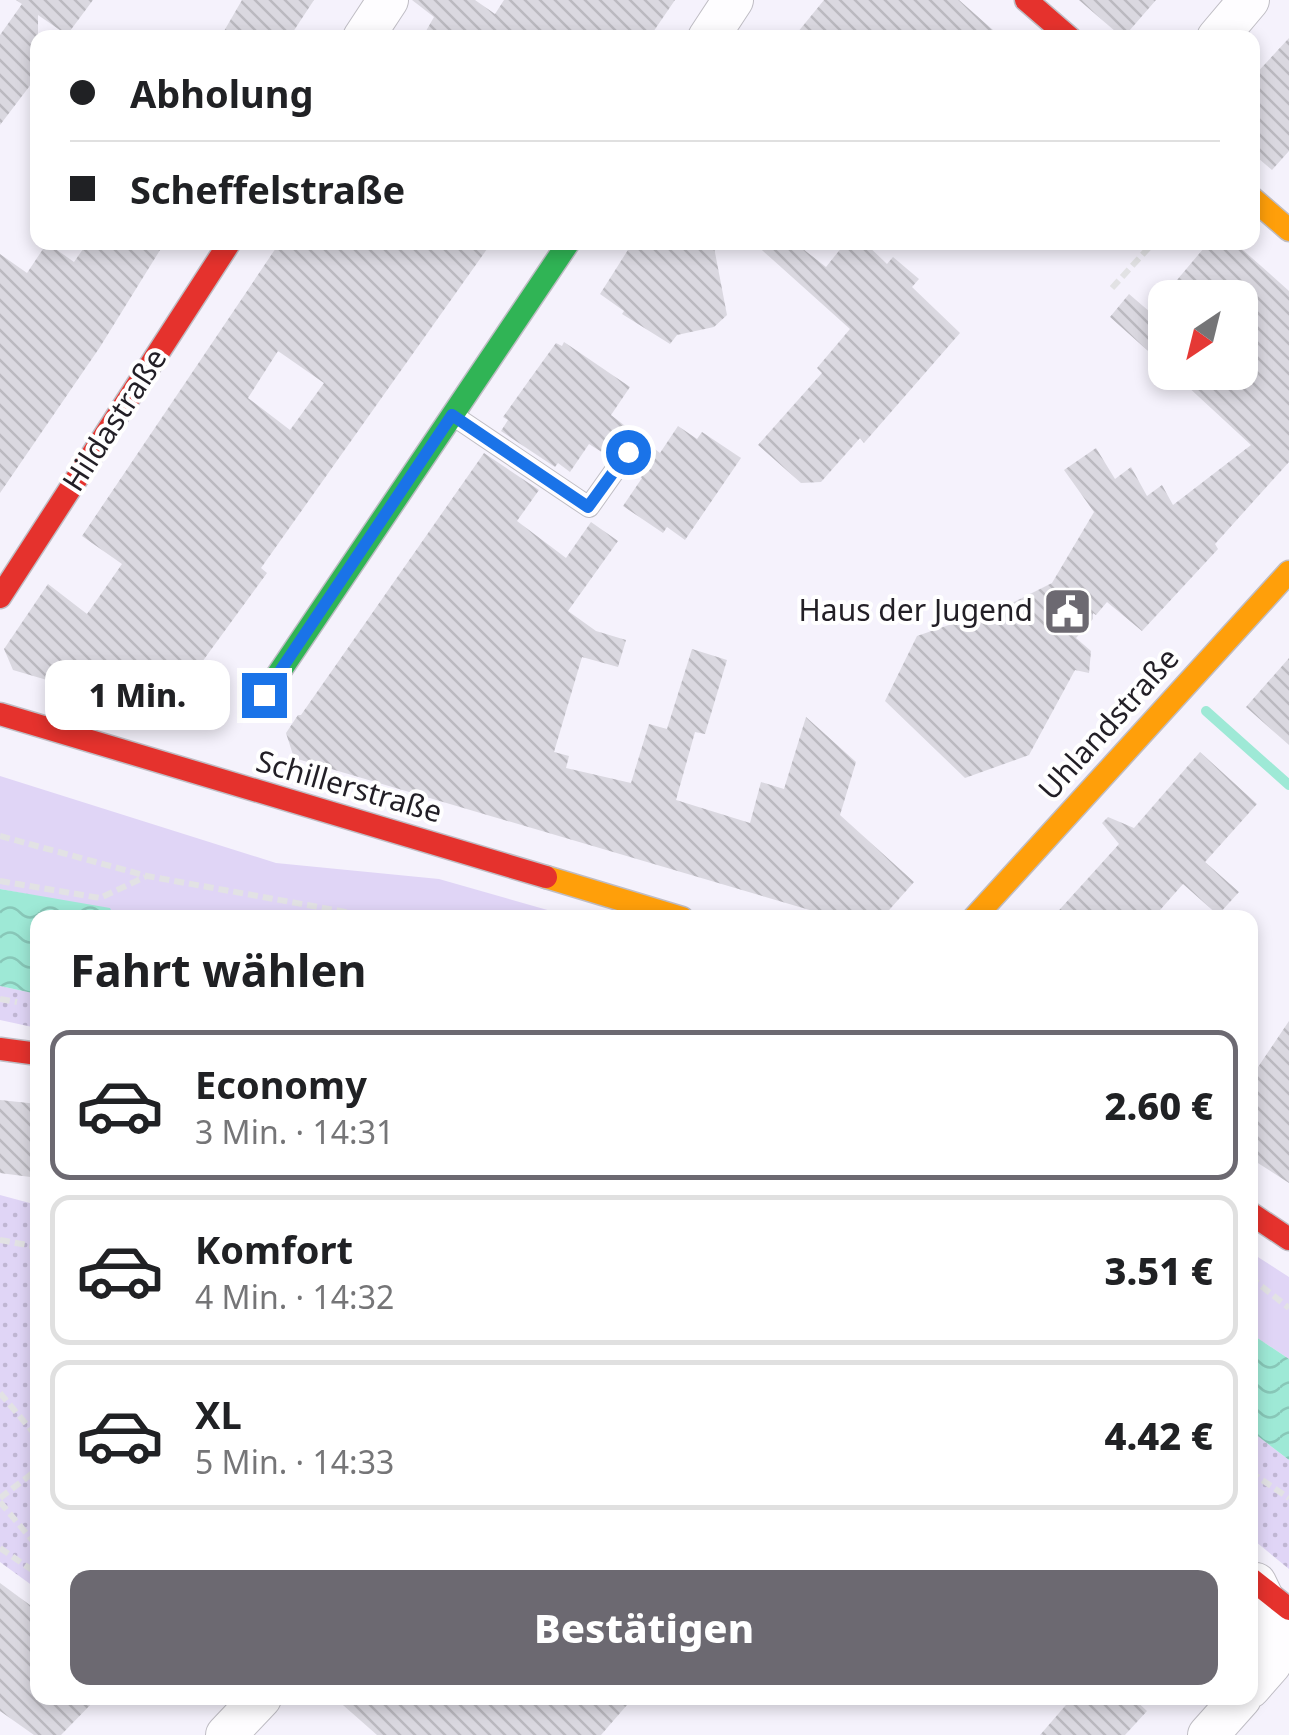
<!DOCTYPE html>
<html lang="de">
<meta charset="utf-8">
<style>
body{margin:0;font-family:"Noto Sans",sans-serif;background:#f2f2f2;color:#202124;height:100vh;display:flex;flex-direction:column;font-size:38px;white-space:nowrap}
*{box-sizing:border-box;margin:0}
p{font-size:32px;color:#757577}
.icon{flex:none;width:55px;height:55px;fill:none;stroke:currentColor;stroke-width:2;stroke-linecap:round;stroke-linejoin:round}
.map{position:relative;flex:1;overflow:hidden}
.panel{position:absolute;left:30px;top:910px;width:1228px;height:795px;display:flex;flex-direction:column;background:#fff;border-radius:20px;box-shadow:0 5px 15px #0003}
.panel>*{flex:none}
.guide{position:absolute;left:30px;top:30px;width:1230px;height:220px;border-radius:20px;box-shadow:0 5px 15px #0003;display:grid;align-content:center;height:220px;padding:0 40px;background:#fff}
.needle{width:65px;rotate:215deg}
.controls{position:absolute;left:1148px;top:280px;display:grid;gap:20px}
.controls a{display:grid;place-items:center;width:110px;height:110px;border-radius:20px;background:#fff;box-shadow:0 5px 15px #0003;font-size:50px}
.end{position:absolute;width:45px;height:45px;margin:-22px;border:12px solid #1a73e8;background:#fff;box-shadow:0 0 0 5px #fff}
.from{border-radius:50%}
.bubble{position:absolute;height:70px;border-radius:20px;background:#fff;box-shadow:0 5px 15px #0003;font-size:32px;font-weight:800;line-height:70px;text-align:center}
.guide b{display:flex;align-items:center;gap:35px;height:95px;font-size:38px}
.guide b+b{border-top:2px solid #e0e0e0}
.guide i{width:25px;height:25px;background:#202124}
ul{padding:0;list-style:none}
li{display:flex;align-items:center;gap:30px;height:150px;margin:0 20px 15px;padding:0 20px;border:5px solid #e0e0e0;border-radius:20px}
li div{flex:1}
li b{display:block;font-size:38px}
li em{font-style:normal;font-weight:800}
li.selected{border-color:#6c6971}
li>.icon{width:90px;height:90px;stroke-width:1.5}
h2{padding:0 40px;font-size:45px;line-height:120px}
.primary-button{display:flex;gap:20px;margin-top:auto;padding:20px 40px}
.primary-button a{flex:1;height:115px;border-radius:20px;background:#6c6971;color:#fff;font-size:40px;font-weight:800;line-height:115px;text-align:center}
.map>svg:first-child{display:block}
</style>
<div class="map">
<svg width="1289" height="1735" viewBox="0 0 1289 1735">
<defs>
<pattern id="park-dots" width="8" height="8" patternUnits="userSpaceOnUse" patternTransform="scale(2.5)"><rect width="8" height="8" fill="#e0d5f6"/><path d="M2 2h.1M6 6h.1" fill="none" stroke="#c0b6d3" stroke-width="1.8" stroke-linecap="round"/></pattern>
<pattern id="water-waves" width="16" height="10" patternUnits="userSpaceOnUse" patternTransform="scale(2.5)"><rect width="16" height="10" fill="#9ee9d6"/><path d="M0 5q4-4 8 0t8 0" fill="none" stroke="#88c7b8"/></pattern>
<pattern id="building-back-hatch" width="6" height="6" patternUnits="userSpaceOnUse" patternTransform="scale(2.5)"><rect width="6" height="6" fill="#dad8e0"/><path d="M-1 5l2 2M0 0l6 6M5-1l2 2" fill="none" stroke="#bbb9c0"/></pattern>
</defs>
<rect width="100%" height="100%" fill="#f5f2fc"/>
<!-- grass -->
<path fill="#e0d5f6" d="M0 776 276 863 439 879 572 917 152 918 0 889Z
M1250 1252 1289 1277V1359L1250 1333Z"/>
<!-- park -->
<path fill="url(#park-dots)" d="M0 986 37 994V1028L0 1020Z
M0 1195 37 1205V1589L0 1562Z
M1250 1430 1289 1460V1569L1250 1537Z"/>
<!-- water -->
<path fill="url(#water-waves)" d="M0 889 110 908 112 912 152 917 38 918 37 994 0 986Z
M1250 1333 1289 1359V1460L1250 1430Z"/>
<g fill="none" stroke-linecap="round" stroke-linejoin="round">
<!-- stream -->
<path stroke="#9ee9d6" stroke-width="10" d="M1206 711 1289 785"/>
</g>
<!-- building -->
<path fill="url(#building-back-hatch)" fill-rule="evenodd" d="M16 0H93L67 35 38 15V75L0 125V35L22 4Z
M242 0H314L289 38H220Z
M412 0H475L495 14 504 0H675L649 38H422L434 17Z
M824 0H959L1002 38H793Z
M1079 0H1156L1123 38Z
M1289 38V151L1272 170 1252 153V78Z
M88 242H165L100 347 0 493V254L27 273 47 243 74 262Z
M280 242H492L261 568 267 573 202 662 197 660 159 713 13 670 4 649 48 584 87 614 122 564 82 536ZM278 351 324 383 290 430 248 398Z
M633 242H713L727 315 714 327 677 335 670 344 622 314 624 311 600 294Z
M753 242H794L826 267 846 242H864L887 264 893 257 919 279 912 287 960 333 864 443 860 438 821 482 801 483 758 445 822 373 817 368 850 329Z
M1209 242H1234L1289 291V462L1215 544 1218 549 1142 631 1107 602 1096 615 1093 613V619L1076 638 1091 651 1089 673 1075 670 1029 755 965 778 885 701 917 636 1010 604 1052 583 1094 512 1064 470 1096 448 1115 479 1131 467 1147 496 1162 485 1173 505 1251 445 1172 372H1240V298H1165V366L1110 317 1129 294 1150 312Z
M564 342 630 387 611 415 660 453 678 426 697 439 702 432 741 458 685 540 667 527 663 533 623 506 642 478 631 471 641 454 635 440H621L608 456 589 444 570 472 558 463 555 467 501 431 508 420 503 417 530 379 556 343 562 346Z
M484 453 539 490 517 521 566 558 591 522 618 541 568 611 596 631 626 640 618 667 582 657 554 752 569 756 566 768 631 783 649 724 667 729 692 649 727 660 705 734 695 732 676 800 750 823 761 782 784 789 806 717 856 762 840 815 914 882 882 918H837L294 758 286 733 298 715H301Z
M1289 658V745L1246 707Z
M1200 752 1257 804 1205 862 1239 892 1218 915 1183 884 1153 918H1052L1119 844 1102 823 1108 817 1134 828Z
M1289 1021V1183L1250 1158V1079Z
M0 1100 38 1104V1178L0 1173Z
M0 1583 38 1611V1698H97L61 1735H34L0 1711Z
M335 1698H633L601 1735H377Z
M1072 1698H1133L1147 1711 1125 1735H1040Z"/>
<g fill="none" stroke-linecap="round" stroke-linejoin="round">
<defs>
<path id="lane" d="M454 416 589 507 628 452"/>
<path id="street" d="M363 38 388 0
M708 38 733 0
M1217 38 1249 0
M1250 1688 1271 1664V1614L1256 1583
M226 1735 261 1698
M1208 1735 1241 1698"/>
<path id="fast" d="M264 695 569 242"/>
<path id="slow" d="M1252 198 1289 230
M546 877 682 918
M974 918 1289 572"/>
<path id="jam" d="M1026 0 1070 38
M0 597 230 242
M0 714 546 877
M0 1049 38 1054
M1250 1213 1289 1239
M1250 1578 1289 1609"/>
</defs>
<!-- lane casing -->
<use href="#lane" stroke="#bfbdc4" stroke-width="22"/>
<!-- street casing -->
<use href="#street" stroke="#bfbdc4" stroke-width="42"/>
<!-- fast casing -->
<use href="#fast" stroke="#bfbdc4" stroke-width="25"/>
<!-- slow casing -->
<use href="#slow" stroke="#bfbdc4" stroke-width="25"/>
<!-- jam casing -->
<use href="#jam" stroke="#bfbdc4" stroke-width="25"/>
<!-- path -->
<path stroke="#e2e2e4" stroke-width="6" stroke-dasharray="10 5" stroke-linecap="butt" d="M1112 288 1154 242
M0 836 147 876 379 918
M0 881 100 898 145 877
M0 999 17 1002
M0 1240 38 1247
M1250 1277 1289 1308
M0 1393 38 1438
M1250 1472 1289 1498
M0 1498 38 1469
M0 1502 38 1547
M0 1548 38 1574"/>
<!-- lane -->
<use href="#lane" stroke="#fefdff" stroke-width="20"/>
<!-- street -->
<use href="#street" stroke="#fefdff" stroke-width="40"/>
<!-- fast -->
<use href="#fast" stroke="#30b455" stroke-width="22"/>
<!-- slow -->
<use href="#slow" stroke="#ff9f0a" stroke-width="22"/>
<!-- jam -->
<use href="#jam" stroke="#e5322d" stroke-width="22"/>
</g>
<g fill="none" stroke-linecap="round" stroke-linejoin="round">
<!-- route -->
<path stroke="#1a73e8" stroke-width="12" d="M264 695 452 415 588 507 628 452"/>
</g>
<!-- icons -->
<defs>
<symbol id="civic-square" viewBox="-11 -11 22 22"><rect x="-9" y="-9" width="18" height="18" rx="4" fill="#6c6971" stroke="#fff"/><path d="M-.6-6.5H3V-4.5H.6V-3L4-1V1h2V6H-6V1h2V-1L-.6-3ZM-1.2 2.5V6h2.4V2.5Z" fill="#fff"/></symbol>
</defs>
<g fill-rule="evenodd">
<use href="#civic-square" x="1040" y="584" width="55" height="55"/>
</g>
<g text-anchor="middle" stroke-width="8" stroke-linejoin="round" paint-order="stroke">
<!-- street labels -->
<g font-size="30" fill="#221f26" stroke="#fff">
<text transform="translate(115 420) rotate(-57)" y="10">Hildastraße</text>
<text transform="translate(1109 724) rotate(-48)" y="10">Uhlandstraße</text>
<text transform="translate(349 787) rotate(16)" y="10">Schillerstraße</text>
</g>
<!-- poi labels -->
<g font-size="30" fill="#221f26" stroke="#fff" text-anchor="end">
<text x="1033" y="621">Haus der Jugend</text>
</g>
</g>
</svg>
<div class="controls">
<a><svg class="needle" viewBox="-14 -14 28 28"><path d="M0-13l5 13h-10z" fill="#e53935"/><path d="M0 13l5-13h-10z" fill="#757577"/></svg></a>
</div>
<i class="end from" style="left:628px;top:452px"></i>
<i class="end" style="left:264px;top:695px"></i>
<div class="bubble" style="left:45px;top:660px;width:185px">1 Min.</div>
<div class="guide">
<b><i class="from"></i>Abholung</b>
<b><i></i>Scheffelstraße</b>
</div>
<section class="panel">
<h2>Fahrt wählen</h2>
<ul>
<li class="selected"><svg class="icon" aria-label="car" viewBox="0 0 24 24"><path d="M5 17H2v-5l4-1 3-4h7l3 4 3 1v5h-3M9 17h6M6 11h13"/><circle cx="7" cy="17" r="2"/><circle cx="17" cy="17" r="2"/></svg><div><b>Economy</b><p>3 Min. · 14:31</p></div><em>2.60 €</em></li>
<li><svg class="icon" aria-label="car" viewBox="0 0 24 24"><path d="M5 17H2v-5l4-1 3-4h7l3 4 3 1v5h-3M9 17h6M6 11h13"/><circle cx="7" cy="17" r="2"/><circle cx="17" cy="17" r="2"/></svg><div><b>Komfort</b><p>4 Min. · 14:32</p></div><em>3.51 €</em></li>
<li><svg class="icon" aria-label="car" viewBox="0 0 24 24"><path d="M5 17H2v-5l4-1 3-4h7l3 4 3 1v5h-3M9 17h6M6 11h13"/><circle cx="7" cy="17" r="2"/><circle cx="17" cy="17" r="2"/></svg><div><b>XL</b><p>5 Min. · 14:33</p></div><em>4.42 €</em></li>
</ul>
<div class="primary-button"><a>Bestätigen</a></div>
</section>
</div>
